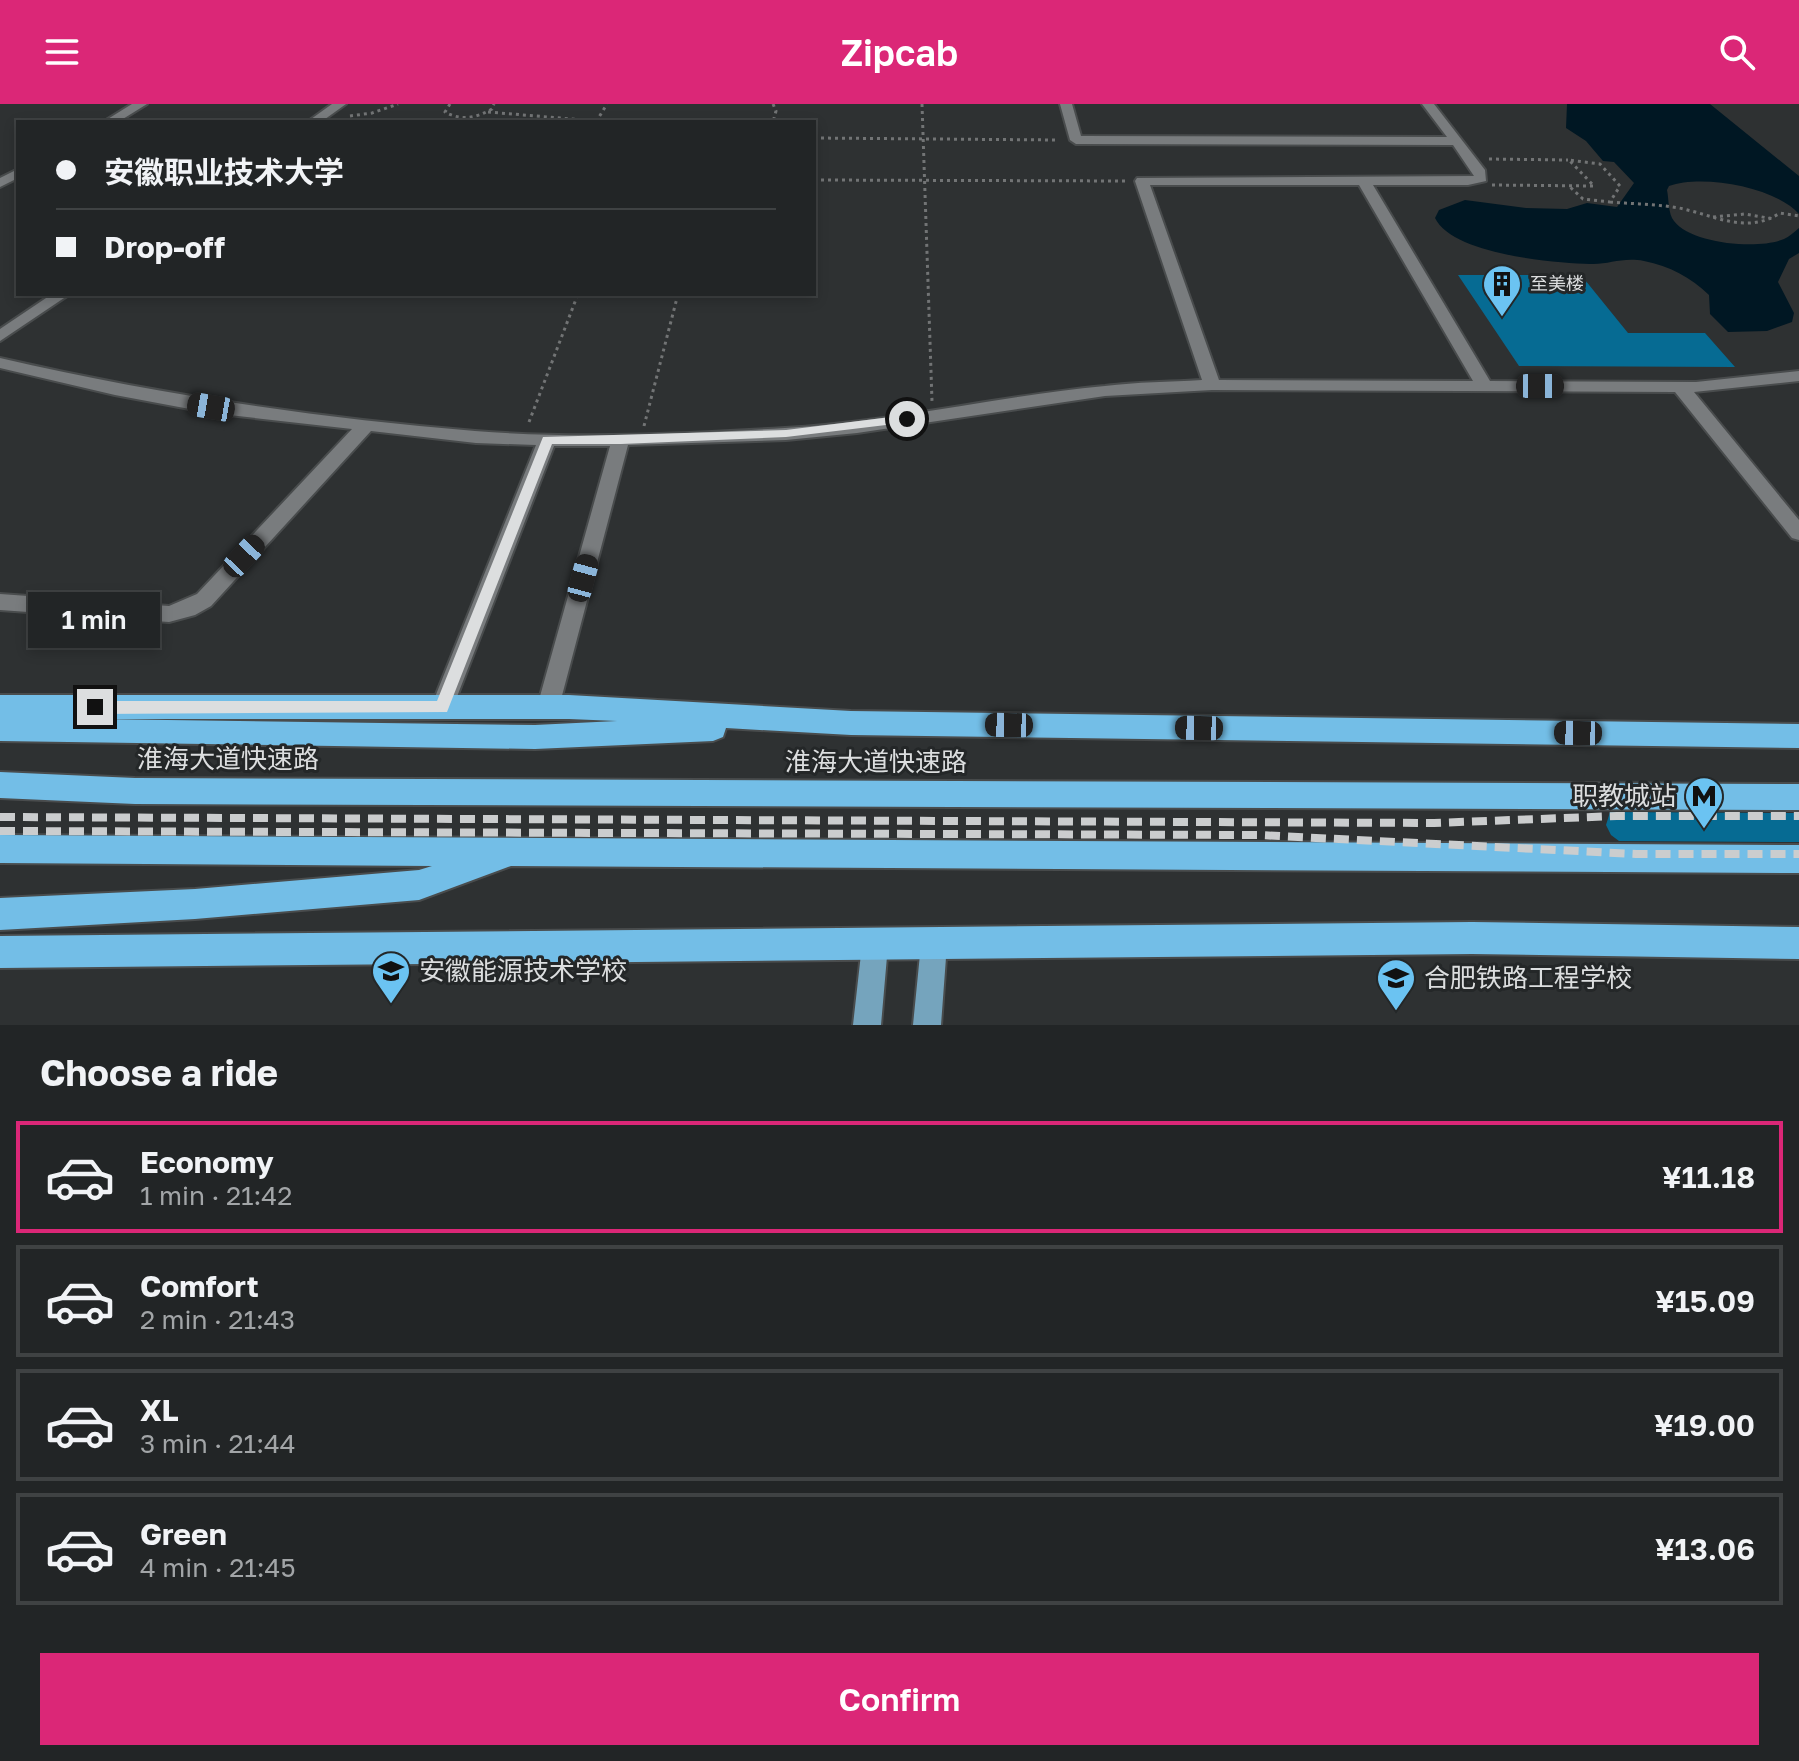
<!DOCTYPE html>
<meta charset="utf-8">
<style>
body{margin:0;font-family:"Golos Text","Noto Sans SC",sans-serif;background:#2a2d2e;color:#f1f3f6;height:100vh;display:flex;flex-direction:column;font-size:30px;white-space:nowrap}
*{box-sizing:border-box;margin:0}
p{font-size:26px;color:#a2a5a7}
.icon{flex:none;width:44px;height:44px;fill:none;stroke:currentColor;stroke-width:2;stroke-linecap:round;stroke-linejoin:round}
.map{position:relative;height:921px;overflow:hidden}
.sheet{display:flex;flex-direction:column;background:#222526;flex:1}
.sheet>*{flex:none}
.banner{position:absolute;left:16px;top:16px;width:800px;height:176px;border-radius:0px;box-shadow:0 4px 12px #0003,0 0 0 2px #3f4243;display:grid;align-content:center;height:176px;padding:0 40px;background:#222526}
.end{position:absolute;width:36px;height:36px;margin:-18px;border:10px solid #dcdedf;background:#111;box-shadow:0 0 0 4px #111}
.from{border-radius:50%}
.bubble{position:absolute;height:56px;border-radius:0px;background:#222526;box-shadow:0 4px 12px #0003,0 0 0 2px #3f4243;font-size:26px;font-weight:600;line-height:56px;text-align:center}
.car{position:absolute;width:24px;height:48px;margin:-24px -12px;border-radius:10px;box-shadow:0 0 6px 2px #0007;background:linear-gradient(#222 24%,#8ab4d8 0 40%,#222 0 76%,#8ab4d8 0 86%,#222 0)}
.banner b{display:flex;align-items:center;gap:28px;height:76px;font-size:30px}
.banner b+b{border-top:2px solid #3f4243}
.banner i{width:20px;height:20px;background:#f1f3f6}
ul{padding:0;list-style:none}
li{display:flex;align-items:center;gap:24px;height:112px;margin:0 16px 12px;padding:0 24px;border:4px solid #3f4243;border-radius:0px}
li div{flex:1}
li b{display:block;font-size:30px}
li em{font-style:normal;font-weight:600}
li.selected{border-color:#db2777}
li>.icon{width:72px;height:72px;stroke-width:1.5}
h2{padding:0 40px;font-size:36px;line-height:96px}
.cta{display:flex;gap:16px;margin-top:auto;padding:16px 40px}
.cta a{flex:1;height:92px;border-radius:0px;background:#db2777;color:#fff;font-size:32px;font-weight:600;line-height:92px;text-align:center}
header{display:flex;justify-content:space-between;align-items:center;height:104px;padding:0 40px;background:#db2777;color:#fff;font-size:36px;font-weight:600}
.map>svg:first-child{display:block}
</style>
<header><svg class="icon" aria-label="menu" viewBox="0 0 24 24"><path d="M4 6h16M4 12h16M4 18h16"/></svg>Zipcab<svg class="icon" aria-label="search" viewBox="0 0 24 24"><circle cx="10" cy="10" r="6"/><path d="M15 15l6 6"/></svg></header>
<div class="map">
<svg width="1799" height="921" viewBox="0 0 1799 921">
<rect width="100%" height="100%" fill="#2e3132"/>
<!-- water -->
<path fill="#001723" d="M1567 0H1710L1799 72V110C1775 83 1703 70 1669 82L1667 86C1669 95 1668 110 1674 117 1691 140 1759 146 1784 135 1789 133 1794 128 1799 124V149L1789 155 1778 178 1794 209 1792 218 1767 227 1728 228 1710 210 1709 191C1690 173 1670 162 1644 157 1621 153 1609 161 1590 160 1553 159 1452 150 1435 114L1439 106 1465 96 1526 104 1567 105 1587 99 1617 103 1634 79 1614 58 1603 57 1586 37 1566 24Z"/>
<!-- building -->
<path fill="#066b93" d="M1458 171H1581L1628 229H1705L1735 263 1519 262Z
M1610 708 1799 709V738L1619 737 1611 731 1606 721Z"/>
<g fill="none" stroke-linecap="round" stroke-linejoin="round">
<defs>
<path id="minor" d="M132 0H147L118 18H103Z
M332 0H346L321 18H307Z
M1060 0H1072L1081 32 1447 33 1422 0H1434L1485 66 1486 77 1468 81H1373L1490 277 1696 278 1799 267V277L1694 288 1799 416V436L1792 434 1675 288 1212 286 1105 292 857 329 786 336 628 341 559 603 556 610 548 613 540 610 537 603 610 342H554L453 603 450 610 442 613 434 610 431 603 536 341 476 339 371 327 211 502 195 511 169 518 0 506V490L169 502 197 490 352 325 211 309 115 291 0 264V254C156 290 315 314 475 327 577 335 683 330 785 324 892 318 998 292 1105 282 1137 278 1170 278 1202 276L1135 77 1137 74 1474 72 1453 41 1076 40 1070 36ZM1150 81H1359L1473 277 1219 276Z
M18 65V74L0 83V74Z
M52 190H70L0 237V225Z"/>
<path id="major" d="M934 827 943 831 947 840 941 921H913L921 840 925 831Z
M875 828 884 832 888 841 881 921H853L862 841 866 832Z"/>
<path id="highway" d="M0 591H569L851 607 1799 620V644L851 631 726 624 723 633 713 637 535 645 0 637ZM97 615H569L617 617 535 621Z
M0 668 135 674 1799 680V706L135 700 0 694Z
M0 731 1799 741V769L511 762 419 796 195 815 0 826V794L195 785 419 766 432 762 0 759Z
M1472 818 1799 823V855L1472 850 0 864V832Z"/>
</defs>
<!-- minor casing -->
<use href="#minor" stroke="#494c4d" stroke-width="4"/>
<!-- major casing -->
<use href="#major" stroke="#494c4d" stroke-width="4"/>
<!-- highway casing -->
<use href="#highway" stroke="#494c4d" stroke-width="4"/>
<!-- path -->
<path stroke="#727475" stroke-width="3" stroke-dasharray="3 4" stroke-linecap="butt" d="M450 0 445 8C461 17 476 14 492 5L494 0
M773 0 776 7 773 18
M922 0 932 297
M488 8 596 17
M350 12 372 9 398 0
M596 18 607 0
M814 34 1058 36
M1489 55 1568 56
M814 76 1128 77
M1492 81 1594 82 1569 56 1600 60 1620 82 1610 98 1583 95 1569 82
M1610 98C1633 100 1656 100 1679 104 1714 111 1746 131 1780 109L1799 112
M1713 113 1745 110 1774 115
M529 318 578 190
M644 322 678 190"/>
<!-- minor -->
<use href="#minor" fill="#797c7e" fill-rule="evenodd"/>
<!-- major -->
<use href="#major" fill="#75a4bd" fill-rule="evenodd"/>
<!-- highway -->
<use href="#highway" fill="#73bee7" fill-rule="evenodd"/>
<!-- rail -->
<path stroke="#cbcdce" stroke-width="8" stroke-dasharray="15 8" stroke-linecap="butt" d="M0 713 1434 719 1617 712H1799
M0 727 1258 731 1636 750H1799"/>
</g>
<!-- route -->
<path fill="#dcdedf" d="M907 311 911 312V318L786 333 621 340H552L447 608 95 610 87 603 95 597H437L543 333 786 326Z"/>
<!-- icons -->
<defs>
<symbol id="building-pin" viewBox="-11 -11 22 30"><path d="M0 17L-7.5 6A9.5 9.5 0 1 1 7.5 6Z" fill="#6bc3f2" stroke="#242728"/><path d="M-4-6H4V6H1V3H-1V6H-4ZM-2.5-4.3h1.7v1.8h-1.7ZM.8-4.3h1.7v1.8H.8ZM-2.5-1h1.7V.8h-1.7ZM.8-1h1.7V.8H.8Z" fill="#111"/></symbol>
<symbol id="metro-pin" viewBox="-11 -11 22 30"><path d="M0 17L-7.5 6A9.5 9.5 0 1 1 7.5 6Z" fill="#6bc3f2" stroke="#242728"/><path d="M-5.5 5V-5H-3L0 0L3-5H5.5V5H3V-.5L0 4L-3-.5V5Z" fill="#111"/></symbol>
<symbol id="university-pin" viewBox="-11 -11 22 30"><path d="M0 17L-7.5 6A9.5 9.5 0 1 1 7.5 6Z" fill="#6bc3f2" stroke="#242728"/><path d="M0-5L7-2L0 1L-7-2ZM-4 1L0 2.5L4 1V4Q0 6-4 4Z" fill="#111"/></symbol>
</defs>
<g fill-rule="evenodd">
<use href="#building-pin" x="1480" y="158" width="44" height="60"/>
<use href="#metro-pin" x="1682" y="670" width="44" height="60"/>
<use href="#university-pin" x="369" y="845" width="44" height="60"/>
<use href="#university-pin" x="1374" y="852" width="44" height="60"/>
</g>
<g text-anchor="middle" stroke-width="6" stroke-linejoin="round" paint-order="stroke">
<!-- far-poi labels -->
<g font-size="18" fill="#dcdedf" stroke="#242728" text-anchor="start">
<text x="1530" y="186">至美楼</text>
</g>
<!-- near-street labels -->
<g font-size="26" fill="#dcdedf" stroke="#242728">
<text x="228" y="664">淮海大道快速路</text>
<text x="876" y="667">淮海大道快速路</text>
</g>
<!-- near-poi labels -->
<g font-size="26" fill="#dcdedf" stroke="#242728" text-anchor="start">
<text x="1676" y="701" text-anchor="end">职教城站</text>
<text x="419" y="876">安徽能源技术学校</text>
<text x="1424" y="883">合肥铁路工程学校</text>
</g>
</g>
</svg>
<i class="end from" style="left:907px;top:315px"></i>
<i class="end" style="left:95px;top:603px"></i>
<div class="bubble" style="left:28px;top:488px;width:132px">1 min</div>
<i class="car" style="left:1540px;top:282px;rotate:90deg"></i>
<i class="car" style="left:211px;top:303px;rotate:280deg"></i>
<i class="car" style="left:244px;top:452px;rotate:43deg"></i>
<i class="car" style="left:583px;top:474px;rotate:15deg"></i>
<i class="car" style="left:1009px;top:621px;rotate:271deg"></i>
<i class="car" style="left:1199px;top:624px;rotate:271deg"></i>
<i class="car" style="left:1578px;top:629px;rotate:271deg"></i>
<div class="banner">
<b><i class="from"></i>安徽职业技术大学</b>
<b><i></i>Drop-off</b>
</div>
</div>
<section class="sheet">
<h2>Choose a ride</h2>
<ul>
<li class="selected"><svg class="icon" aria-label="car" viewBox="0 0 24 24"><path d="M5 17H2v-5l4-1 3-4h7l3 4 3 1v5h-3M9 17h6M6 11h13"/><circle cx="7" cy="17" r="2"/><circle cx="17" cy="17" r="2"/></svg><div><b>Economy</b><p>1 min · 21:42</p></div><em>¥11.18</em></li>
<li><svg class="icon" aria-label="car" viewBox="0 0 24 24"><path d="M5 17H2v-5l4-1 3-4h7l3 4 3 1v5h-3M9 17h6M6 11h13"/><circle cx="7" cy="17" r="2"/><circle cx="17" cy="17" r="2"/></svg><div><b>Comfort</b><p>2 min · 21:43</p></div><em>¥15.09</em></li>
<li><svg class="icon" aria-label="car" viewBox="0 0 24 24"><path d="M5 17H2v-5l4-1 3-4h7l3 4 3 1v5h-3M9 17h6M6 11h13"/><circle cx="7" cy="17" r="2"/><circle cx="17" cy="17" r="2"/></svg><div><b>XL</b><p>3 min · 21:44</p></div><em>¥19.00</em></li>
<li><svg class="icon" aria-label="car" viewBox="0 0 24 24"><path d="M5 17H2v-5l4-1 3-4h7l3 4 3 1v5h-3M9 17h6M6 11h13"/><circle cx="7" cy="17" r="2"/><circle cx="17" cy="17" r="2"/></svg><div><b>Green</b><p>4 min · 21:45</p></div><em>¥13.06</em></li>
</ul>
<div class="cta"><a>Confirm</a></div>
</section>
